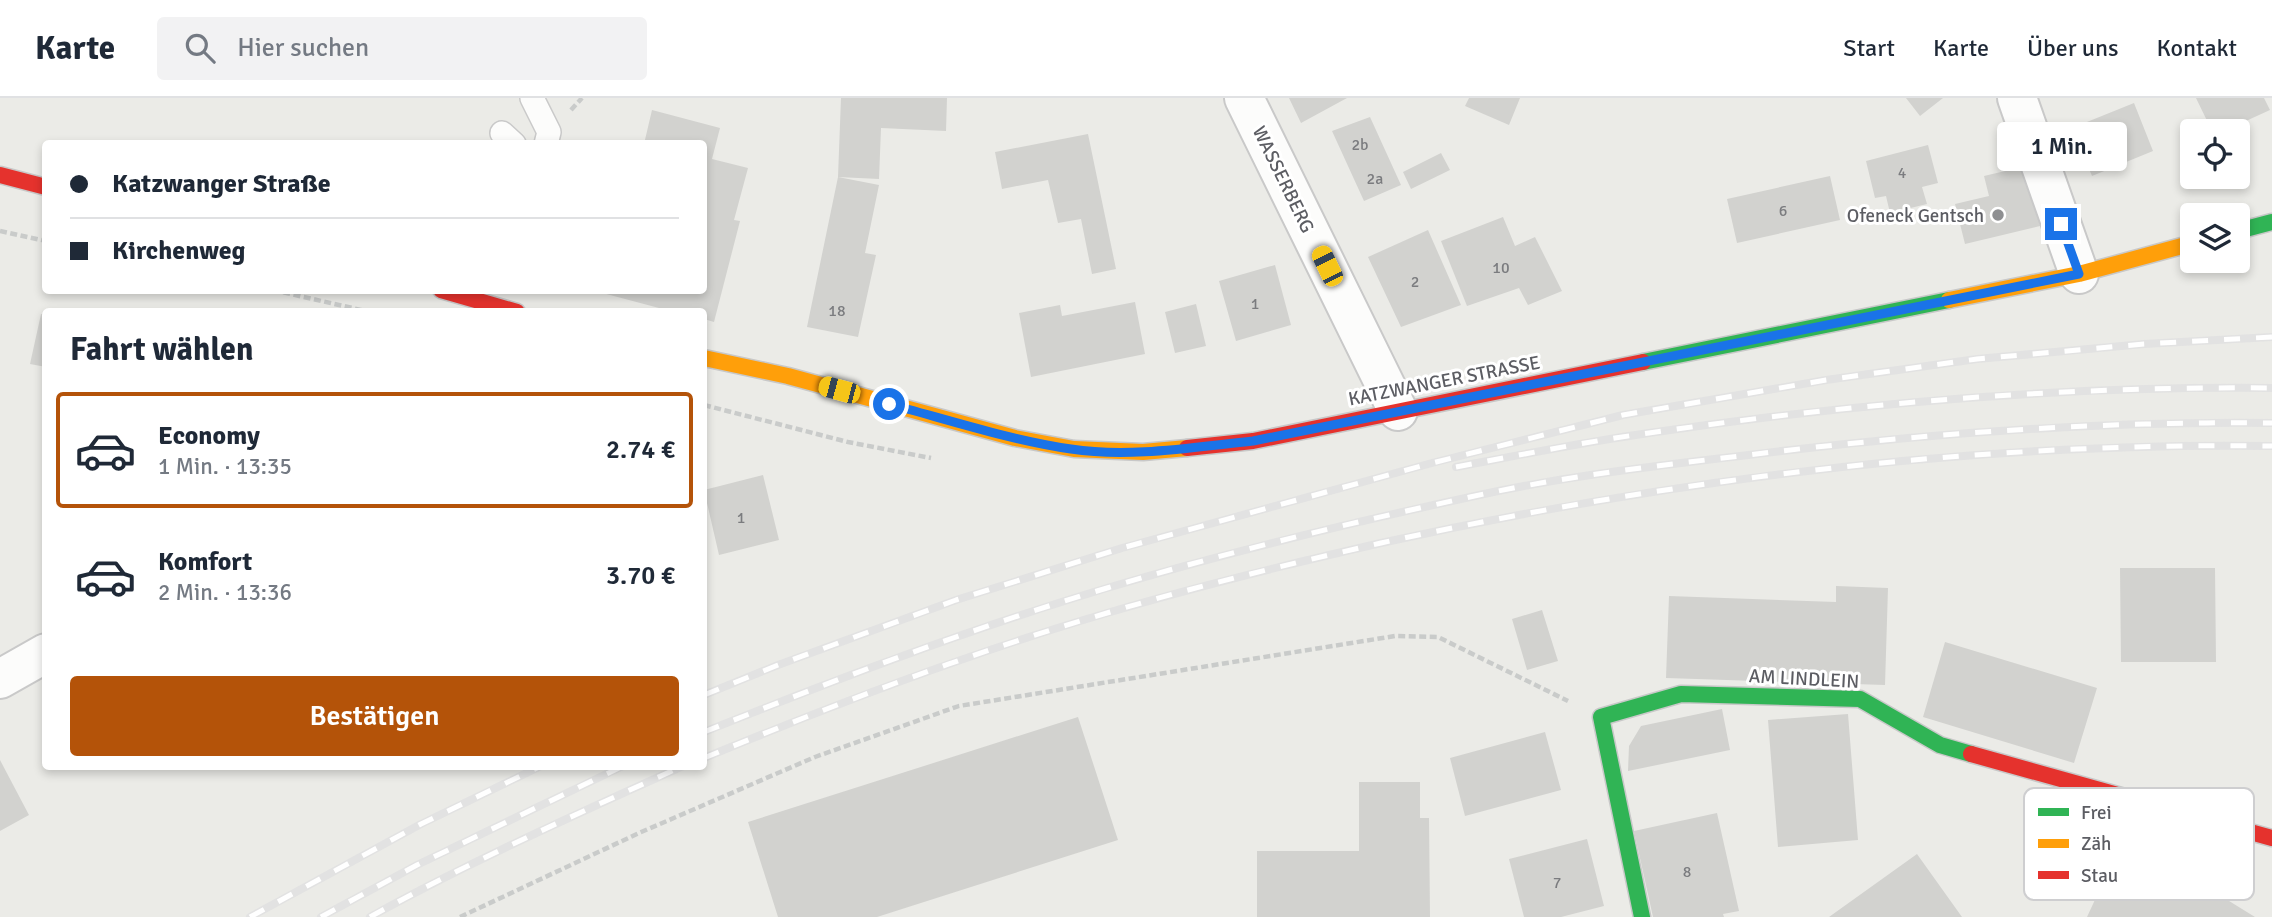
<!DOCTYPE html>
<html lang="de">
<meta charset="utf-8">
<style>
body{margin:0;font-family:Signika,sans-serif;background:#f2f2f3;color:#1f2937;height:100vh;display:flex;flex-direction:column;font-size:26px;white-space:nowrap}
*{box-sizing:border-box;margin:0}
p{font-size:23px;color:#747a83}
.icon{flex:none;width:38px;height:38px;fill:none;stroke:currentColor;stroke-width:2;stroke-linecap:round;stroke-linejoin:round}
.map{position:relative;flex:1;overflow:hidden}
.details{position:absolute;left:42px;top:210px;width:665px;height:462px;display:flex;flex-direction:column;background:#fff;border-radius:7px;box-shadow:0 4px 10px #0003}
.details>*{flex:none}
.top-card{position:absolute;left:42px;top:42px;width:665px;height:154px;border-radius:7px;box-shadow:0 4px 10px #0003;display:grid;align-content:center;height:154px;padding:0 28px;background:#fff}
.controls{position:absolute;left:2180px;top:21px;display:grid;gap:14px}
.controls a{display:grid;place-items:center;width:70px;height:70px;border-radius:7px;background:#fff;box-shadow:0 4px 10px #0003;font-size:35px}
.end{position:absolute;width:32px;height:32px;margin:-16px;border:9px solid #1a73e8;background:#fff;box-shadow:0 0 0 4px #fff}
.from{border-radius:50%}
.bubble{position:absolute;height:49px;border-radius:7px;background:#fff;box-shadow:0 4px 10px #0003;font-size:23px;font-weight:600;line-height:49px;text-align:center}
.car{position:absolute;width:21px;height:42px;margin:-21px -10px;border-radius:9px;box-shadow:0 0 5px 2px #0007;background:linear-gradient(#f5c518 24%,#345 0 40%,#f5c518 0 76%,#345 0 86%,#f5c518 0)}
.top-card b{display:flex;align-items:center;gap:24px;height:66px;font-size:26px}
.top-card b+b{border-top:2px solid #e0e1e3}
.top-card i{width:18px;height:18px;background:#1f2937}
ul{padding:0;list-style:none}
li{display:flex;align-items:center;gap:21px;height:116px;margin:0 14px 10px;padding:0 14px;border:4px solid transparent;border-radius:7px}
li div{flex:1}
li b{display:block;font-size:26px}
li em{font-style:normal;font-weight:600}
li.selected{border-color:#b45309}
li>.icon{width:63px;height:63px;stroke-width:1.5}
h2{padding:0 28px;font-size:32px;line-height:84px}
.primary-button{display:flex;gap:14px;margin-top:auto;padding:14px 28px}
.primary-button a{flex:1;height:80px;border-radius:7px;background:#b45309;color:#fff;font-size:28px;font-weight:600;line-height:80px;text-align:center}
header{display:flex;align-items:center;gap:42px;box-sizing:border-box;height:98px;padding:0 35px;background:#fff;border-bottom:2px solid #e0e1e3}
header strong{font-size:33px}
nav{display:flex;gap:38px;margin-inline-start:auto;font-size:24px}
.search{width:490px;height:63px;background:#f2f2f3;display:flex;align-items:center;gap:18px;box-sizing:border-box;padding:0 24px;border-radius:7px;color:#747a83;font-size:26px}
.map>svg:first-child{display:block}
</style>
<header>
<strong>Karte</strong>
<div class="search"><svg class="icon" aria-label="search" viewBox="0 0 24 24"><circle cx="10" cy="10" r="6"/><path d="M15 15l6 6"/></svg>Hier suchen</div>
<nav><a>Start</a><a>Karte</a><a>Über uns</a><a>Kontakt</a></nav>
</header>
<div class="map">
<svg width="2272" height="819" viewBox="0 0 2272 819">
<rect width="100%" height="100%" fill="#ebebe7"/>
<!-- building -->
<path fill="#d2d2cf" d="M841 0H947L946 33 881 30 879 81 838 79 879 87 865 155 876 157 858 239 807 229 838 79Z
M1289 0H1347L1301 25Z
M1469 0H1520L1509 27 1465 8Z
M1906 0H1943L1920 18Z
M2196 0H2264L2270 12 2224 33H2212Z
M2134 5 2153 53 2092 78 2072 30Z
M652 12 720 30 712 61 748 70 734 122 740 123 714 224 704 221V214H674L595 193 704 192V46H644Z
M1370 19 1401 87 1364 103 1332 33Z
M1088 36 1116 171 1092 176 1081 121 1058 125 1048 82 1002 91 995 54Z
M1928 47 1938 85 1922 89 1927 106 1890 115 1886 98 1875 100 1866 63Z
M1441 55 1450 72 1411 91 1403 74Z
M2026 68 2040 128 1965 146 1955 106 1989 98 1984 78Z
M1830 78 1840 122 1737 145 1727 101Z
M1503 119 1515 148 1535 139 1562 193 1528 207 1519 190 1467 208 1441 143Z
M1428 132 1461 207 1401 229 1368 159Z
M1275 167 1291 227 1236 243 1219 183Z
M1135 204 1145 256 1031 279 1019 215 1060 207 1062 218Z
M1196 206 1206 248 1175 255 1165 214Z
M41 216 46 217V269L30 266Z
M763 377 779 442 719 457 704 392Z
M2120 470H2215L2216 564H2121Z
M1836 488 1888 490 1885 587 1666 580 1669 498 1836 504Z
M1542 512 1558 563 1527 572 1512 521Z
M1945 544 2097 590 2074 665 1923 619Z
M1722 611 1730 652 1628 673 1629 648 1641 628Z
M1848 616 1858 742 1778 749 1768 622Z
M1078 619 1118 742 877 819H778L748 724Z
M1545 634 1561 692 1465 718 1450 660Z
M0 662 29 717 0 733Z
M1359 684H1420V720H1429L1430 819H1257V753H1359Z
M1717 715 1739 813 1723 816 1724 819H1653L1634 733Z
M1587 741 1604 808 1561 819H1524L1509 761Z
M2118 752 2161 772 2166 764 2255 819H2087Z
M1917 756 1962 819H1829Z"/>
<g fill="none" stroke-linecap="round" stroke-linejoin="round">
<defs>
<path id="lane" d="M532 0 549 34 546 46
M502 35 514 46"/>
<path id="street" d="M1244 0 1398 313
M2017 0 2079 176
M0 581 46 555"/>
<path id="fast" d="M2238 133 2272 124
M1643 264 1949 202
M1642 819 1601 619 1681 596 1860 601 1940 647 1971 656"/>
<path id="slow" d="M1949 202 2079 176 2193 145
M704 260 788 278 1015 340 1074 351 1143 354 1187 350"/>
<path id="jam" d="M0 77 46 89
M441 192 517 214
M1187 350 1253 343 1643 264
M1971 656 2272 740"/>
</defs>
<!-- lane casing -->
<use href="#lane" stroke="#c9c9c9" stroke-width="26"/>
<!-- street casing -->
<use href="#street" stroke="#c9c9c9" stroke-width="42"/>
<!-- fast casing -->
<use href="#fast" stroke="#c8c8c8" stroke-width="19"/>
<!-- slow casing -->
<use href="#slow" stroke="#c8c8c8" stroke-width="19"/>
<!-- jam casing -->
<use href="#jam" stroke="#c8c8c8" stroke-width="19"/>
<!-- path -->
<path stroke="#c9cbca" stroke-width="4.5" stroke-dasharray="7 3.5" stroke-linecap="butt" d="M571 12 582 0
M0 133 46 143
M273 192 370 214
M704 307 848 344 931 360
M460 819 639 735 815 659 959 608 1395 538 1438 539 1568 603"/>
<!-- lane -->
<use href="#lane" stroke="#fcfcfb" stroke-width="23"/>
<!-- street -->
<use href="#street" stroke="#fcfcfb" stroke-width="38"/>
<!-- fast -->
<use href="#fast" stroke="#30b455" stroke-width="16"/>
<!-- slow -->
<use href="#slow" stroke="#ff9f0a" stroke-width="16"/>
<!-- jam -->
<use href="#jam" stroke="#e5322d" stroke-width="16"/>
<defs>
<path id="rail" d="M1456 369C1520 357 1584 344 1649 335 1855 305 2064 288 2272 290
M704 597 778 567 956 502 1122 450 1432 365 1623 317 1826 282 1977 261 2144 246 2272 239
M704 634C836 581 970 531 1107 490 1231 453 1358 423 1484 396 1568 378 1654 368 1740 358 1916 336 2094 323 2272 325
M704 660C835 606 970 555 1107 515 1197 488 1289 466 1381 445 1673 381 1973 344 2272 348
M250 819 421 726 541 668
M321 819 417 767 623 668
M370 819C471 763 577 716 683 668"/>
</defs>
<!-- rail casing -->
<use href="#rail" stroke="#e2e2e2" stroke-width="8"/>
<!-- rail -->
<use href="#rail" stroke="#fff" stroke-width="5" stroke-dasharray="16" stroke-linecap="butt"/>
</g>
<g fill="none" stroke-linecap="round" stroke-linejoin="round">
<!-- route -->
<path stroke="#1a73e8" stroke-width="9" d="M889 306C949 322 1010 342 1071 351 1130 360 1194 349 1253 343L2079 176 2061 126"/>
</g>
<!-- markers -->
<circle fill="#8e8f91" stroke="#fff" stroke-width="2.5" cx="1998" cy="117" r="7"/>
<g text-anchor="middle" stroke-width="6" stroke-linejoin="round" paint-order="stroke">
<!-- number labels -->
<g font-size="16" fill="#7b7c7f">
<text x="1360" y="52">2b</text>
<text x="1902" y="80">4</text>
<text x="1375" y="86">2a</text>
<text x="1783" y="118">6</text>
<text x="1501" y="175">10</text>
<text x="1415" y="189">2</text>
<text x="1255" y="211">1</text>
<text x="837" y="218">18</text>
<text x="741" y="425">1</text>
<text x="1687" y="779">8</text>
<text x="1557" y="790">7</text>
</g>
<!-- street labels -->
<g font-size="19" fill="#5c5d63" stroke="#fff">
<text transform="translate(1284 81) rotate(64)" y="7">WASSERBERG</text>
<text transform="translate(1444 282) rotate(-11)" y="7">KATZWANGER STRASSE</text>
<text transform="translate(1804 580) rotate(3)" y="7">AM LINDLEIN</text>
</g>
<!-- poi labels -->
<g font-size="19" fill="#5c5d63" stroke="#fff" text-anchor="end">
<text x="1984" y="124">Ofeneck Gentsch</text>
</g>
</g>
<!-- legend -->
<rect x="2024" y="690" width="230" height="112" rx="10" fill="#fff" stroke="#ceced0" stroke-width="2"/>
<rect x="2038" y="710" width="31" height="8" fill="#30b455"/>
<rect x="2038" y="741" width="31" height="9" fill="#ff9f0a"/>
<rect x="2038" y="773" width="31" height="8" fill="#e5322d"/>
<g font-size="19" fill="#5c5d63">
<text x="2081" y="721">Frei</text>
<text x="2081" y="752">Zäh</text>
<text x="2081" y="784">Stau</text>
</g>
</svg>
<div class="controls">
<a><svg class="icon" aria-label="locate" viewBox="0 0 24 24"><circle cx="12" cy="12" r="6"/><path d="M12 2v4M12 18v4M2 12h4M18 12h4"/></svg></a>
<a><svg class="icon" aria-label="layers" viewBox="0 0 24 24"><path d="M12 4l9 5-9 5-9-5zM3 14l9 5 9-5"/></svg></a>
</div>
<i class="end from" style="left:889px;top:306px"></i>
<i class="end" style="left:2061px;top:126px"></i>
<div class="bubble" style="left:1997px;top:24px;width:130px">1 Min.</div>
<i class="car" style="left:1327px;top:168px;rotate:334deg"></i>
<i class="car" style="left:839px;top:292px;rotate:285deg"></i>
<div class="top-card">
<b><i class="from"></i>Katzwanger Straße</b>
<b><i></i>Kirchenweg</b>
</div>
<section class="details">
<h2>Fahrt wählen</h2>
<ul>
<li class="selected"><svg class="icon" aria-label="car" viewBox="0 0 24 24"><path d="M5 17H2v-5l4-1 3-4h7l3 4 3 1v5h-3M9 17h6M6 11h13"/><circle cx="7" cy="17" r="2"/><circle cx="17" cy="17" r="2"/></svg><div><b>Economy</b><p>1 Min. · 13:35</p></div><em>2.74 €</em></li>
<li><svg class="icon" aria-label="car" viewBox="0 0 24 24"><path d="M5 17H2v-5l4-1 3-4h7l3 4 3 1v5h-3M9 17h6M6 11h13"/><circle cx="7" cy="17" r="2"/><circle cx="17" cy="17" r="2"/></svg><div><b>Komfort</b><p>2 Min. · 13:36</p></div><em>3.70 €</em></li>
</ul>
<div class="primary-button"><a>Bestätigen</a></div>
</section>
</div>
